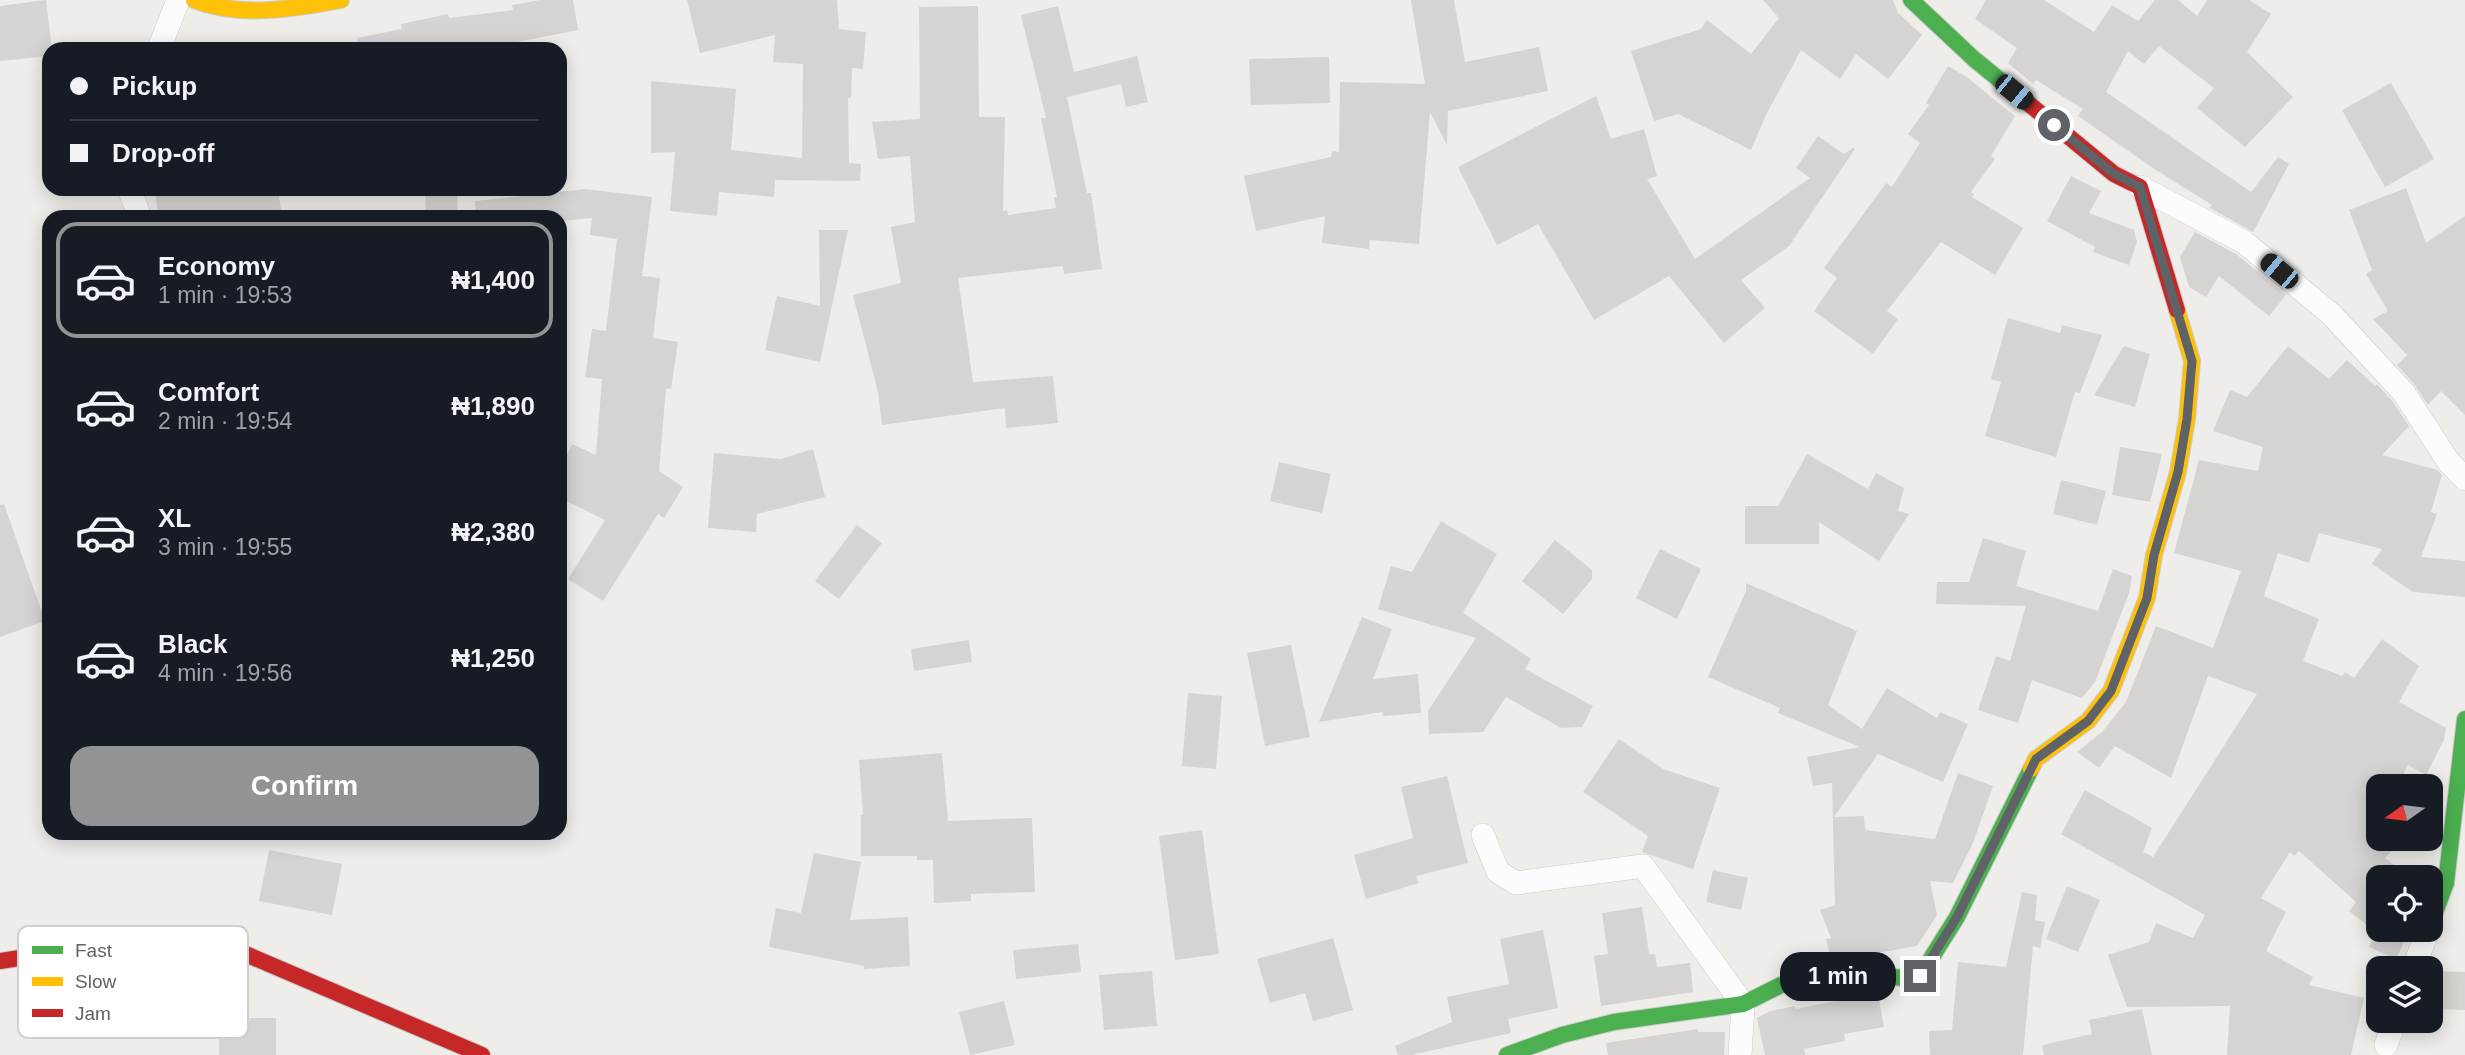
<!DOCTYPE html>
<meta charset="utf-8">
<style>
body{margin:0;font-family:Helvetica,sans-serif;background:#242831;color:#f1f3f6;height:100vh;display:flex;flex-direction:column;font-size:26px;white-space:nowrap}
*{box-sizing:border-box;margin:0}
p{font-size:23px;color:#9ea1a6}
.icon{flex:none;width:38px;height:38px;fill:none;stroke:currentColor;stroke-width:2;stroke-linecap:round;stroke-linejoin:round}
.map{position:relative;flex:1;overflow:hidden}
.sheet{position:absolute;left:42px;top:210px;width:525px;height:630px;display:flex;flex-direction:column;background:#171b24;border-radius:21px;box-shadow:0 4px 18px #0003}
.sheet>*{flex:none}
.hud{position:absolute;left:42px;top:42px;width:525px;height:154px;border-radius:21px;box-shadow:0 4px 18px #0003;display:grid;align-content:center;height:154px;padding:0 28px;background:#171b24}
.needle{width:46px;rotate:256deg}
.buttons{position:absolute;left:2366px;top:774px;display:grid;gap:14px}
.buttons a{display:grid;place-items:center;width:77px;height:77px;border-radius:14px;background:#171b24;box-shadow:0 4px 18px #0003;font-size:35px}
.end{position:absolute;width:32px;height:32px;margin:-16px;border:9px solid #5f6267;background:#fff;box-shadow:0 0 0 4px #fff}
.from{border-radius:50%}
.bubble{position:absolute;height:49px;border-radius:21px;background:#171b24;box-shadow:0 4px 18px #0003;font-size:23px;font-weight:600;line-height:49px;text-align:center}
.car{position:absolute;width:21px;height:42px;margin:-21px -10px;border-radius:9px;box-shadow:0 0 5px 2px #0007;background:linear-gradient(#222 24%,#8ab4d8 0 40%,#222 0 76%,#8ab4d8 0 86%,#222 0)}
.hud b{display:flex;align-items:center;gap:24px;height:66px;font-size:26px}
.hud b+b{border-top:2px solid #363941}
.hud i{width:18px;height:18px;background:#f1f3f6}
ul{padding:12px 0 0;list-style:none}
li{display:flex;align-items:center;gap:21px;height:116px;margin:0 14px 10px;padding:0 14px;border:4px solid transparent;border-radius:21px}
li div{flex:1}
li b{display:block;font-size:26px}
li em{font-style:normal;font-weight:600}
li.on{border-color:#919394}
li>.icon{width:63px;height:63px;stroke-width:1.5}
.action{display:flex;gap:14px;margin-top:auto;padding:14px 28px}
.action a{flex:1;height:80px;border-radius:21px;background:#919394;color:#fff;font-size:28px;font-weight:600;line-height:80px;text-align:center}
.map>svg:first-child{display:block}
</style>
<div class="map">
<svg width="2465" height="1055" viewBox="0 0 2465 1055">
<rect width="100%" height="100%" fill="#eeede9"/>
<!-- building -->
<path fill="#d5d4d2" d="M46 0 52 49H49V56L0 61V6Z
M540 0H573L578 30 512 43 513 49H358L357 38 402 29 401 24 448 14 449 18 513 10 512 5Z
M687 0H837L839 29 866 32 863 69 852 68 851 98H848L849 163 861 164 860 181 775 180 774 197 719 192 717 216 670 211 675 152 651 153V81L736 89 731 150 802 158 803 64 773 62 775 35 700 53Z
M1411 0H1454L1465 62 1539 47 1548 91 1448 111 1447 145 1430 112 1419 244 1370 240 1369 249 1322 243 1325 216 1256 231 1244 176 1331 157 1332 151 1339 152 1340 82 1425 84Z
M1763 0H1893L1898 13 1922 35 1888 79 1856 54 1840 79 1801 50 1766 115 1751 150 1678 114 1654 121 1631 51 1701 29 1707 20 1751 54 1779 18Z
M1986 0H2044L2094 32 2112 5 2138 21 2155 0H2178L2197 16 2207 0H2249L2271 14 2247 52 2293 97 2245 147 2197 108 2214 88 2159 46 2144 64 2128 51 2106 92 2251 192 2278 157 2289 164 2253 232 2210 208 2212 205 2153 168 2078 116 2083 109 2036 80 2033 84 2008 63 2017 48 1975 19Z
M978 6 979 117H1005L1003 211 1007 210 1008 215 1056 208 1054 197H1057L1041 118H1046L1021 15 1058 6 1074 72 1137 56 1148 102 1126 107 1121 84 1067 97 1087 193H1091L1102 269 1064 274 1063 266 958 278 973 382 1053 376 1058 423 1006 428 1005 408 882 425 878 392 853 295 901 283 891 227 915 222 910 156 878 159 872 122 920 119 919 7Z
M1329 57 1330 103 1251 105 1249 59Z
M1948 66 1968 78 2015 116 1991 156 1995 159 1971 192 1974 194 1972 197 2023 228 1995 275 1941 242 1887 311 1898 319 1873 354 1814 311 1837 278 1824 268 1886 183 1892 187 1920 143 1908 134 1929 105 1926 103Z
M2391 83 2434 159 2385 187 2342 110Z
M1596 96 1611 139 1644 129 1657 176 1647 179 1695 259 1810 178 1796 168 1818 136 1844 154 1853 148 1855 149 1789 246 1741 280 1765 308 1724 343 1669 276 1594 320 1538 224 1497 245 1458 167Z
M2071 176 2101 191 2089 213 2134 230 2137 242 2129 265 2093 252 2095 247 2047 221Z
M2406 188 2426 243 2465 216V415L2441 391 2428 405 2414 384 2397 365 2407 355 2373 319 2388 311 2366 274 2372 270 2349 210Z
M212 189H278L282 217H158L156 196Z
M425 189H457L458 217H426Z
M585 189 652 197 642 276 660 278 653 338 678 342 671 389 666 388 659 471 683 487 664 518 658 514 603 601 568 579 605 520 560 498V470L572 444 596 455 602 379 585 377 592 329 606 331 617 239 590 235 592 218 560 221V217H476L475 201Z
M819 230H848L820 362 765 350 777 296 820 306Z
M2195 232 2236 254 2286 295 2269 316 2219 276 2206 297 2189 287 2180 257Z
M2008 318 2060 333 2062 325 2102 335 2080 393 2075 392 2056 457 1985 436 2001 382 1991 379Z
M2124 346 2150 354 2135 407 2094 395Z
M2288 346 2329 379 2347 360 2375 386 2377 384 2393 402 2409 426 2382 455 2437 470 2442 475 2431 512 2437 514 2421 557 2465 561V597L2413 592 2372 564 2382 549 2319 533 2309 563 2278 553 2264 596 2319 619 2303 661 2342 676 2345 672 2354 678 2382 639 2419 666 2399 702 2446 728 2444 740 2426 775 2408 765 2397 786H2378V838H2403L2385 858 2409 877H2378V929H2410L2396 959 2369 947 2376 932 2349 911 2356 902 2299 851 2294 856 2290 852 2261 898 2286 912 2266 951 2313 977 2309 985 2364 998 2351 1055H2227L2230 1006 2127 1007 2108 955 2149 942 2156 923 2193 938 2205 915 2061 834 2085 790 2152 828 2143 852 2153 857 2257 694 2208 676 2171 778 2115 746 2099 768 2077 752 2102 732 2126 702 2156 626 2213 648 2241 571 2174 553 2199 460 2258 471 2263 447 2213 431 2230 390 2247 397Z
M2120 447 2162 454 2150 502 2112 495Z
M813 449 825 497 757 514 756 532 708 528 714 453 781 459Z
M1807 454 1868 489 1876 473 1904 488 1898 511 1909 514 1879 561 1819 522V544H1745V506H1778Z
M1279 462 1331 474 1322 513 1270 501Z
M2061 480 2106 491 2097 525 2053 514Z
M4 504 45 621 0 637V505Z
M1441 521 1497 554 1463 613 1531 659 1525 669 1593 706 1582 727 1561 728 1506 697 1483 732 1429 734 1428 711 1476 638 1378 609 1391 566 1412 572Z
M857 525 882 543 839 599 815 581Z
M1983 538 2026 551 2016 586 2098 611 2113 569 2132 576 2129 593 2095 682 2082 698 2032 680 2018 723 1978 710 1996 656 2010 661 2026 606 1936 604 1937 582H1969Z
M1555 540 1592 570V579L1563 614 1522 581Z
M1660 549 1701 569 1677 619 1636 598Z
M1746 583 1857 631 1828 705 1862 729 1887 688 1937 718 1940 712 1968 724 1943 782 1878 754 1834 817 1864 816 1865 830 1935 839 1958 773 1993 786 1973 843 1953 883 1930 881 1937 915 1917 946 1871 954V956L1842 954 1830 956 1826 939 1831 938 1820 910 1835 905 1832 783 1813 786 1807 757 1860 747 1778 713 1780 708 1708 677 1746 591Z
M1362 617 1392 629 1373 679 1418 674 1421 713 1383 716 1382 712 1319 722Z
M969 640 972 662 914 671 911 649Z
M1291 645 1310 737 1265 746 1247 653Z
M1188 693 1222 696 1216 769 1182 766Z
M1619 739 1663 769 1720 788 1693 869 1642 852 1648 836 1583 792Z
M942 753 948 821 1032 818 1035 892 971 894V901L934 903 933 860H917V856H861V815H863L859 760Z
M1447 776 1468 863 1416 876 1419 883 1366 899 1354 855 1413 838 1401 787Z
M1202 830 1219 954 1175 960 1159 836Z
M269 850 342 864 332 915 259 901Z
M814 853 861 862 850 920 908 917 910 966 864 969V966L769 947 776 908 801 913Z
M1713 870 1748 878 1741 910 1706 902Z
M2067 886 2100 900 2078 952 2046 939Z
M2022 892 2037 895 2035 920 2045 922 2040 948 2033 946 2023 1055H1930L1929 1031 1952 1030 1958 962 2006 967Z
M1642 907 1649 954H1655L1657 967 1690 963 1693 992 1601 1006 1594 956 1608 954 1602 913Z
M1543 930 1558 1008 1508 1019 1511 1033 1411 1055H1398L1395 1046 1452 1022 1447 997 1509 984 1500 939Z
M1333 938 1353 1010 1313 1021 1305 993 1270 1003 1257 959Z
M1078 944 1081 972 1016 979 1013 950Z
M1152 971 1157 1026 1104 1030 1099 975Z
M2431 971 2465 972V1010L2431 1009Z
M1839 991 1878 994 1884 1027 1844 1034 1845 1041 1804 1049 1805 1055H1765L1757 1018 1770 1011 1795 1006 1796 1009 1841 1000Z
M1004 1001 1015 1045 970 1055 959 1012Z
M2142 1009 2152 1055H2044L2042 1045 2092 1034 2089 1020Z
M219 1018H276V1055H219Z
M1698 1029V1032H1725L1724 1055H1608L1606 1043Z"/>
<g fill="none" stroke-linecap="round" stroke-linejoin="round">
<defs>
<path id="street" d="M159 49 178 0
M2140 187 2244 242 2332 315 2404 393 2448 461 2465 479
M129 189 140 217
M1483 835 1498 872 1516 883 1643 866 1743 1004 1740 1055
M2414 968 2428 929
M2386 1045 2395 1020"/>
<path id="fast" d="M1911 0 1974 59 2023 99
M2431 923 2446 883 2465 719
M1507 1055 1562 1035 1614 1022 1743 1004 1781 985 1841 972 1914 979 1920 976 1957 917 2031 769"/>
<path id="slow" d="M194 0C240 18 294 9 341 0
M2031 769 2036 759 2088 721 2111 691 2147 598 2154 555 2178 472 2187 419 2192 361 2177 310"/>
<path id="jam" d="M2023 99 2114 174 2140 187 2177 310
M0 961 83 948 138 943 222 944 482 1055"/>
</defs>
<!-- street casing -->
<use href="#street" stroke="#cbcbcb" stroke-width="24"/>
<!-- fast casing -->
<use href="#fast" stroke="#cacaca" stroke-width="18"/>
<!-- slow casing -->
<use href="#slow" stroke="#cacaca" stroke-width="18"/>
<!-- jam casing -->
<use href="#jam" stroke="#cacaca" stroke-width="18"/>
<!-- street -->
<use href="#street" stroke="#fcfcfc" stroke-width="23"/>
<!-- fast -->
<use href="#fast" stroke="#4caf50" stroke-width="16"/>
<!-- slow -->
<use href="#slow" stroke="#ffc107" stroke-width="16"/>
<!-- jam -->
<use href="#jam" stroke="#c62828" stroke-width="16"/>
</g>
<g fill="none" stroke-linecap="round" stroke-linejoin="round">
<!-- route -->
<path stroke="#5f6267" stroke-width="9" d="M1920 976 1957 917 2036 759 2088 721 2111 691 2147 598 2154 555 2178 472 2187 419 2192 361 2140 187 2114 174 2054 125"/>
</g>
<!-- legend -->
<rect x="18" y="926" width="230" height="112" rx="10" fill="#fff" stroke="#cfd0d1" stroke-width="2"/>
<rect x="32" y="946" width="31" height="8" fill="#4caf50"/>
<rect x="32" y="977" width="31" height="9" fill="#ffc107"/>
<rect x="32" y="1009" width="31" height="8" fill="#c62828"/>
<g font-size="19" fill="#5f6267">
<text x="75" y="957">Fast</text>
<text x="75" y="988">Slow</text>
<text x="75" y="1020">Jam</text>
</g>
</svg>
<div class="buttons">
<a><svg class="needle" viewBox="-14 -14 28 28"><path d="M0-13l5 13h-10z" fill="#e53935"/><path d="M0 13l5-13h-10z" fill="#9ea1a6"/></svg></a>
<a><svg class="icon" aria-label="locate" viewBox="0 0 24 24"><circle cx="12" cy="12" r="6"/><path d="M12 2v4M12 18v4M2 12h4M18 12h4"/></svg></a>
<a><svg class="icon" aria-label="layers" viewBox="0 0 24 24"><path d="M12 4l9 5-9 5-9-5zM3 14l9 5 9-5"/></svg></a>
</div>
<i class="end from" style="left:2054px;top:125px"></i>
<i class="end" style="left:1920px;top:976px"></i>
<div class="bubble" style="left:1780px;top:952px;width:116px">1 min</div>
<i class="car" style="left:2014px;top:92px;rotate:129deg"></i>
<i class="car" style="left:2279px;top:271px;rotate:310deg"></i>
<div class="hud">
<b><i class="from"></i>Pickup</b>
<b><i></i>Drop-off</b>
</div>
<section class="sheet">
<ul>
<li class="on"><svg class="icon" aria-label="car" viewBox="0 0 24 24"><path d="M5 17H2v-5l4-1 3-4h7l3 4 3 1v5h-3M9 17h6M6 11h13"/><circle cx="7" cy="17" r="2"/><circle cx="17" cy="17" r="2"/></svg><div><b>Economy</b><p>1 min · 19:53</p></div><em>₦1,400</em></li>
<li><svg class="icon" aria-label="car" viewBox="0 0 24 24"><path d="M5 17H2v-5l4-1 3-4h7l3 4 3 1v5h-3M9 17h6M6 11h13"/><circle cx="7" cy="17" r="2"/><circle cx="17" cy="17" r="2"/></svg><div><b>Comfort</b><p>2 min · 19:54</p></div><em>₦1,890</em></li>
<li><svg class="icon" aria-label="car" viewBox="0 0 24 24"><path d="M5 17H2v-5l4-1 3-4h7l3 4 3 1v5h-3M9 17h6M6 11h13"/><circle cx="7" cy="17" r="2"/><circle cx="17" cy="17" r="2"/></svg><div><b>XL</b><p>3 min · 19:55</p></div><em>₦2,380</em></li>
<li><svg class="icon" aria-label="car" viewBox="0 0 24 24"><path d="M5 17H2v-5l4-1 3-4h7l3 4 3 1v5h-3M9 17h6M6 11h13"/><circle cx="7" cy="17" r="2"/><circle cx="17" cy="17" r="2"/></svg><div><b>Black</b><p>4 min · 19:56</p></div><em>₦1,250</em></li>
</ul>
<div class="action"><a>Confirm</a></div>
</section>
</div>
